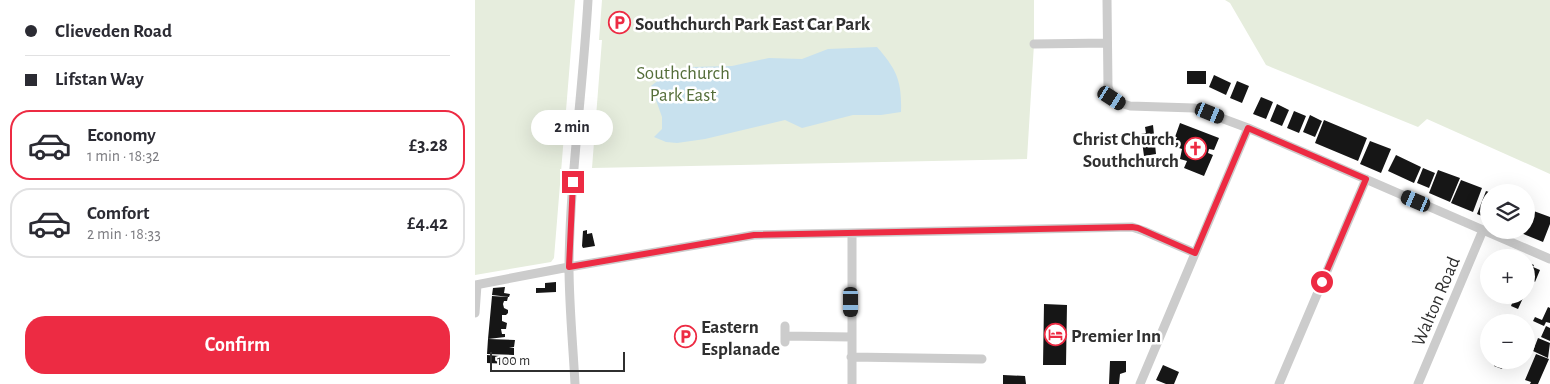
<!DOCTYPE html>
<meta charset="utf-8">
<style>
body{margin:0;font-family:"Alegreya Sans",sans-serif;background:#f7f7f7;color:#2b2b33;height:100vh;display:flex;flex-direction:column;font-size:19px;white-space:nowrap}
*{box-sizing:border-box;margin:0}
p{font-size:16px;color:#7c7c81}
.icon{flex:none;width:28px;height:28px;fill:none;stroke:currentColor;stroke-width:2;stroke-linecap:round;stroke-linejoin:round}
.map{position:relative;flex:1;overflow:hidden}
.panel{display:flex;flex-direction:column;background:#fff;width:475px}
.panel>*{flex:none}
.banner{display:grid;align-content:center;height:110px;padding:0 25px;background:#fff}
.tools{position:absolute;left:1005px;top:184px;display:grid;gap:10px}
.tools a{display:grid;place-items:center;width:55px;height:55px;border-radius:50%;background:#fff;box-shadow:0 5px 20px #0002;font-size:25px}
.scale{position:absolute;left:15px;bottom:12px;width:135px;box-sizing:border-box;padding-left:5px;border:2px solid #2f2f2f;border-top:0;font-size:14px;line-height:18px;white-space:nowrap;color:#2f2f2f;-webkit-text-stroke:4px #fff;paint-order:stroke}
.end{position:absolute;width:22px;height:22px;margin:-11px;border:6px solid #ed2b43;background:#fff;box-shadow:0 0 0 2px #fff}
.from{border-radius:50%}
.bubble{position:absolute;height:35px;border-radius:18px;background:#fff;box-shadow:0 5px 20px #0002;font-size:16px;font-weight:700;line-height:35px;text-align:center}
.car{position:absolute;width:15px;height:30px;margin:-15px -8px;border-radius:6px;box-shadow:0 0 4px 1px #0007;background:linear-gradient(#222 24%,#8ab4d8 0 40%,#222 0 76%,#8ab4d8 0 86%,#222 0)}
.banner b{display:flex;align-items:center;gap:18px;height:48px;font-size:19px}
.banner b+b{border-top:1px solid #e1e1e2}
.banner i{width:12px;height:12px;background:#2b2b33}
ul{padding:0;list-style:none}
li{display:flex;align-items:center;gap:15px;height:70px;margin:0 10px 8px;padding:0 15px;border:2px solid #e1e1e2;border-radius:20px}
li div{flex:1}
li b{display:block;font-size:19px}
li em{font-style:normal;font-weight:700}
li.on{border-color:#ed2b43}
li>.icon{width:45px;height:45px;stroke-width:1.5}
.action{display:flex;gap:10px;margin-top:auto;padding:10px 25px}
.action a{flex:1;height:58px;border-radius:20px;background:#ed2b43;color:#fff;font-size:20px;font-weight:700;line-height:58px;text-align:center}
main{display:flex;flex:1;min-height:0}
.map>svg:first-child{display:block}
</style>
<main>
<section class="panel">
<div class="banner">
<b><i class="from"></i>Clieveden Road</b>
<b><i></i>Lifstan Way</b>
</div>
<ul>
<li class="on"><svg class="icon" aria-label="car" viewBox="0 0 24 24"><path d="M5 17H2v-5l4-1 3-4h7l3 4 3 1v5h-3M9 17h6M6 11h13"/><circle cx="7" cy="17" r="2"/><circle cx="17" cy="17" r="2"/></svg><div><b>Economy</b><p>1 min · 18:32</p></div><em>£3.28</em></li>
<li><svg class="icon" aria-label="car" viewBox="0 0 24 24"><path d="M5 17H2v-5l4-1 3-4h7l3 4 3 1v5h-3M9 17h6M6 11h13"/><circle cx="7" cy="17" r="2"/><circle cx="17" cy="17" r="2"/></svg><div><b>Comfort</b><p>2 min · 18:33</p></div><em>£4.42</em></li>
</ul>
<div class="action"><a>Confirm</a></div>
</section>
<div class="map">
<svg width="1075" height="384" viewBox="0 0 1075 384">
<rect width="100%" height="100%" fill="#fff"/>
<!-- green -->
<path fill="#e6eddd" d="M0 0H100L79 258 76 262 0 275Z
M127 0H559V44L552 159 117 168 127 40H124Z
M750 0H1075V174L952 119 943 127 791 65 755 3Z"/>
<!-- water -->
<path fill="#c8e1ee" d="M402 47C422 70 427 81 426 112L406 115H378L327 128 310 120 230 139 202 143 191 142 179 137 187 129V117L176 86 190 75 217 67 257 66 294 58 327 59 353 49Z"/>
<!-- building -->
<path fill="#161616" d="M712 71H731V84H712Z
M739 75 756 83 751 95 734 87Z
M762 81 774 86 767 103 755 98Z
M786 97 798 102 791 119 778 114Z
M802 104 814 110 807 126 795 121Z
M819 111 831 116 824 133 812 128Z
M835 115 847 121 840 137 828 132Z
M849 120 892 138 883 161 840 143Z
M705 123 744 138 739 150 734 149 733 153 738 155 729 176 709 168 712 161 705 159 707 149 698 146 702 137H700Z
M678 125 681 154 669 156 666 134 671 133 670 127Z
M895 141 916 149 906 173 885 164Z
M921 155 946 167 939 183 913 171Z
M948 168 960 173 954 188 942 183Z
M963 170 985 178 975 202 954 193Z
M986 180 1007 188 998 212 976 203Z
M1011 191 1014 192V219L1002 214Z
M1056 210 1075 217V224L1068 242 1046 233 1048 230H1051V221Z
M112 230V234L117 233 120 246 108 248 107 246 108 231Z
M1054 263 1059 265 1058 267 1065 270 1060 282 1057 280 1058 277 1054 275 1055 274 1051 272Z
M81 282V292L61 293V288H70V283Z
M30 287 29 293 35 294 34 297 17 295 18 288Z
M1040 295 1048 298 1043 309 1036 306Z
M17 296 33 297 32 301H29L28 304 29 308 33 310V313L31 315H27V321L32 323 31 329H26L27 334H30V337L13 339Z
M569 304 592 305 591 365H568Z
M1073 307 1075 308V323L1071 322 1069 326 1058 321 1060 317 1067 320Z
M1071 326 1075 328V341L1066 337Z
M1063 338 1075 343 1073 358 1058 351Z
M13 339 40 340 39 347H34L39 348V355L12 354Z
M1061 354 1074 359 1063 384H1055L1056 382 1050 380Z
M12 355 25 356V358L38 359V364L12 363Z
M1022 360 1030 361 1027 369 1019 366Z
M635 361H651V372L645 374 644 384H634Z
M688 365 704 372 699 384H691L681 380Z
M528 375 550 376 551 384H528Z"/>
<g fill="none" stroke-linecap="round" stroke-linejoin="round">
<!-- minor -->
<path stroke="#ccc" stroke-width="9" d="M632 0 633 87C637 99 643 103 655 106L719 108 773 128 1075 259
M559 44 632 43
M377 233V384
M0 285 94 267 279 235 657 227 669 231 720 253
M0 313 2 285
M310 326V342
M310 336 376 337
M376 357 507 359
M100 384C98 345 94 305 94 266 95 177 108 89 113 0
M665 384 773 128
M804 384 891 179
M943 384 1008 230"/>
</g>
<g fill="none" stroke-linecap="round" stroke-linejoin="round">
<!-- route -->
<path stroke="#ed2b43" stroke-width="6" d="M98 182 94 267 279 235 657 227 663 228 720 253 773 128 891 179 847 282"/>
</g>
<!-- icons -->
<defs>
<symbol id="parking-ring" viewBox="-11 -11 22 22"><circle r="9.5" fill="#fff" stroke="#ed2b43" stroke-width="1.5"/><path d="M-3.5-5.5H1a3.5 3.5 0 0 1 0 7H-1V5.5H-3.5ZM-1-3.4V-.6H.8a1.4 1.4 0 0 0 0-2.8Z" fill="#ed2b43"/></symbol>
<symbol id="church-ring" viewBox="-11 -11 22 22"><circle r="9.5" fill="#fff" stroke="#ed2b43" stroke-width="1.5"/><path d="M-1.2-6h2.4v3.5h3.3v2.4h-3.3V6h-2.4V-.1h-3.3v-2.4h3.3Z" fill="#ed2b43"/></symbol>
<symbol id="hotel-ring" viewBox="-11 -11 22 22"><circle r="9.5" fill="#fff" stroke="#ed2b43" stroke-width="1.5"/><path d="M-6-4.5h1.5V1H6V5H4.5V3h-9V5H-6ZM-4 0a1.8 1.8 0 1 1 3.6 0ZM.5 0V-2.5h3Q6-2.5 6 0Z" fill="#ed2b43"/></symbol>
</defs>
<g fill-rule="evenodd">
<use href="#parking-ring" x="132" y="10" width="25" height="25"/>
<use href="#church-ring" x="708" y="136" width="25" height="25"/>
<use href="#hotel-ring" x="568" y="322" width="25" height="25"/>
<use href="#parking-ring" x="198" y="324" width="25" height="25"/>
</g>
<g text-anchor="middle" stroke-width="5" stroke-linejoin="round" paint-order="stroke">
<!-- poi labels -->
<g font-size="19" font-weight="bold" fill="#2f2f2f" stroke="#fff" text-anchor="start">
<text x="160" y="30">Southchurch Park East Car Park</text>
<text x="704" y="145" text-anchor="end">Christ Church,<tspan x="704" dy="22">Southchurch</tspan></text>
<text x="226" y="333">Eastern<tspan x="226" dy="22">Esplanade</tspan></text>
<text x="596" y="342">Premier Inn</text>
</g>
<!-- park labels -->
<g font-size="19" fill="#556e3a" stroke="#fff">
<text x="208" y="79">Southchurch<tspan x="208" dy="22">Park East</tspan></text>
</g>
<!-- street labels -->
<g font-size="19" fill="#2f2f2f" stroke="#fff">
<text transform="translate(960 301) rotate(-67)" y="7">Walton Road</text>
</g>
</g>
</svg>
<div class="tools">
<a><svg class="icon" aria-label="layers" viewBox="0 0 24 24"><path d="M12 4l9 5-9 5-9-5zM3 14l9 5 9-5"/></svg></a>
<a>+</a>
<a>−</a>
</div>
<div class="scale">100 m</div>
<i class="end from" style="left:847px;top:282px"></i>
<i class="end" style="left:98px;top:182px"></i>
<div class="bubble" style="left:56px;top:110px;width:82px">2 min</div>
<i class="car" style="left:637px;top:98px;rotate:123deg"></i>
<i class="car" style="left:735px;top:113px;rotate:112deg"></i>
<i class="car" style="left:941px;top:201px;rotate:293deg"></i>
<i class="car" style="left:376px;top:302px;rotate:180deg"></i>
</div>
</main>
